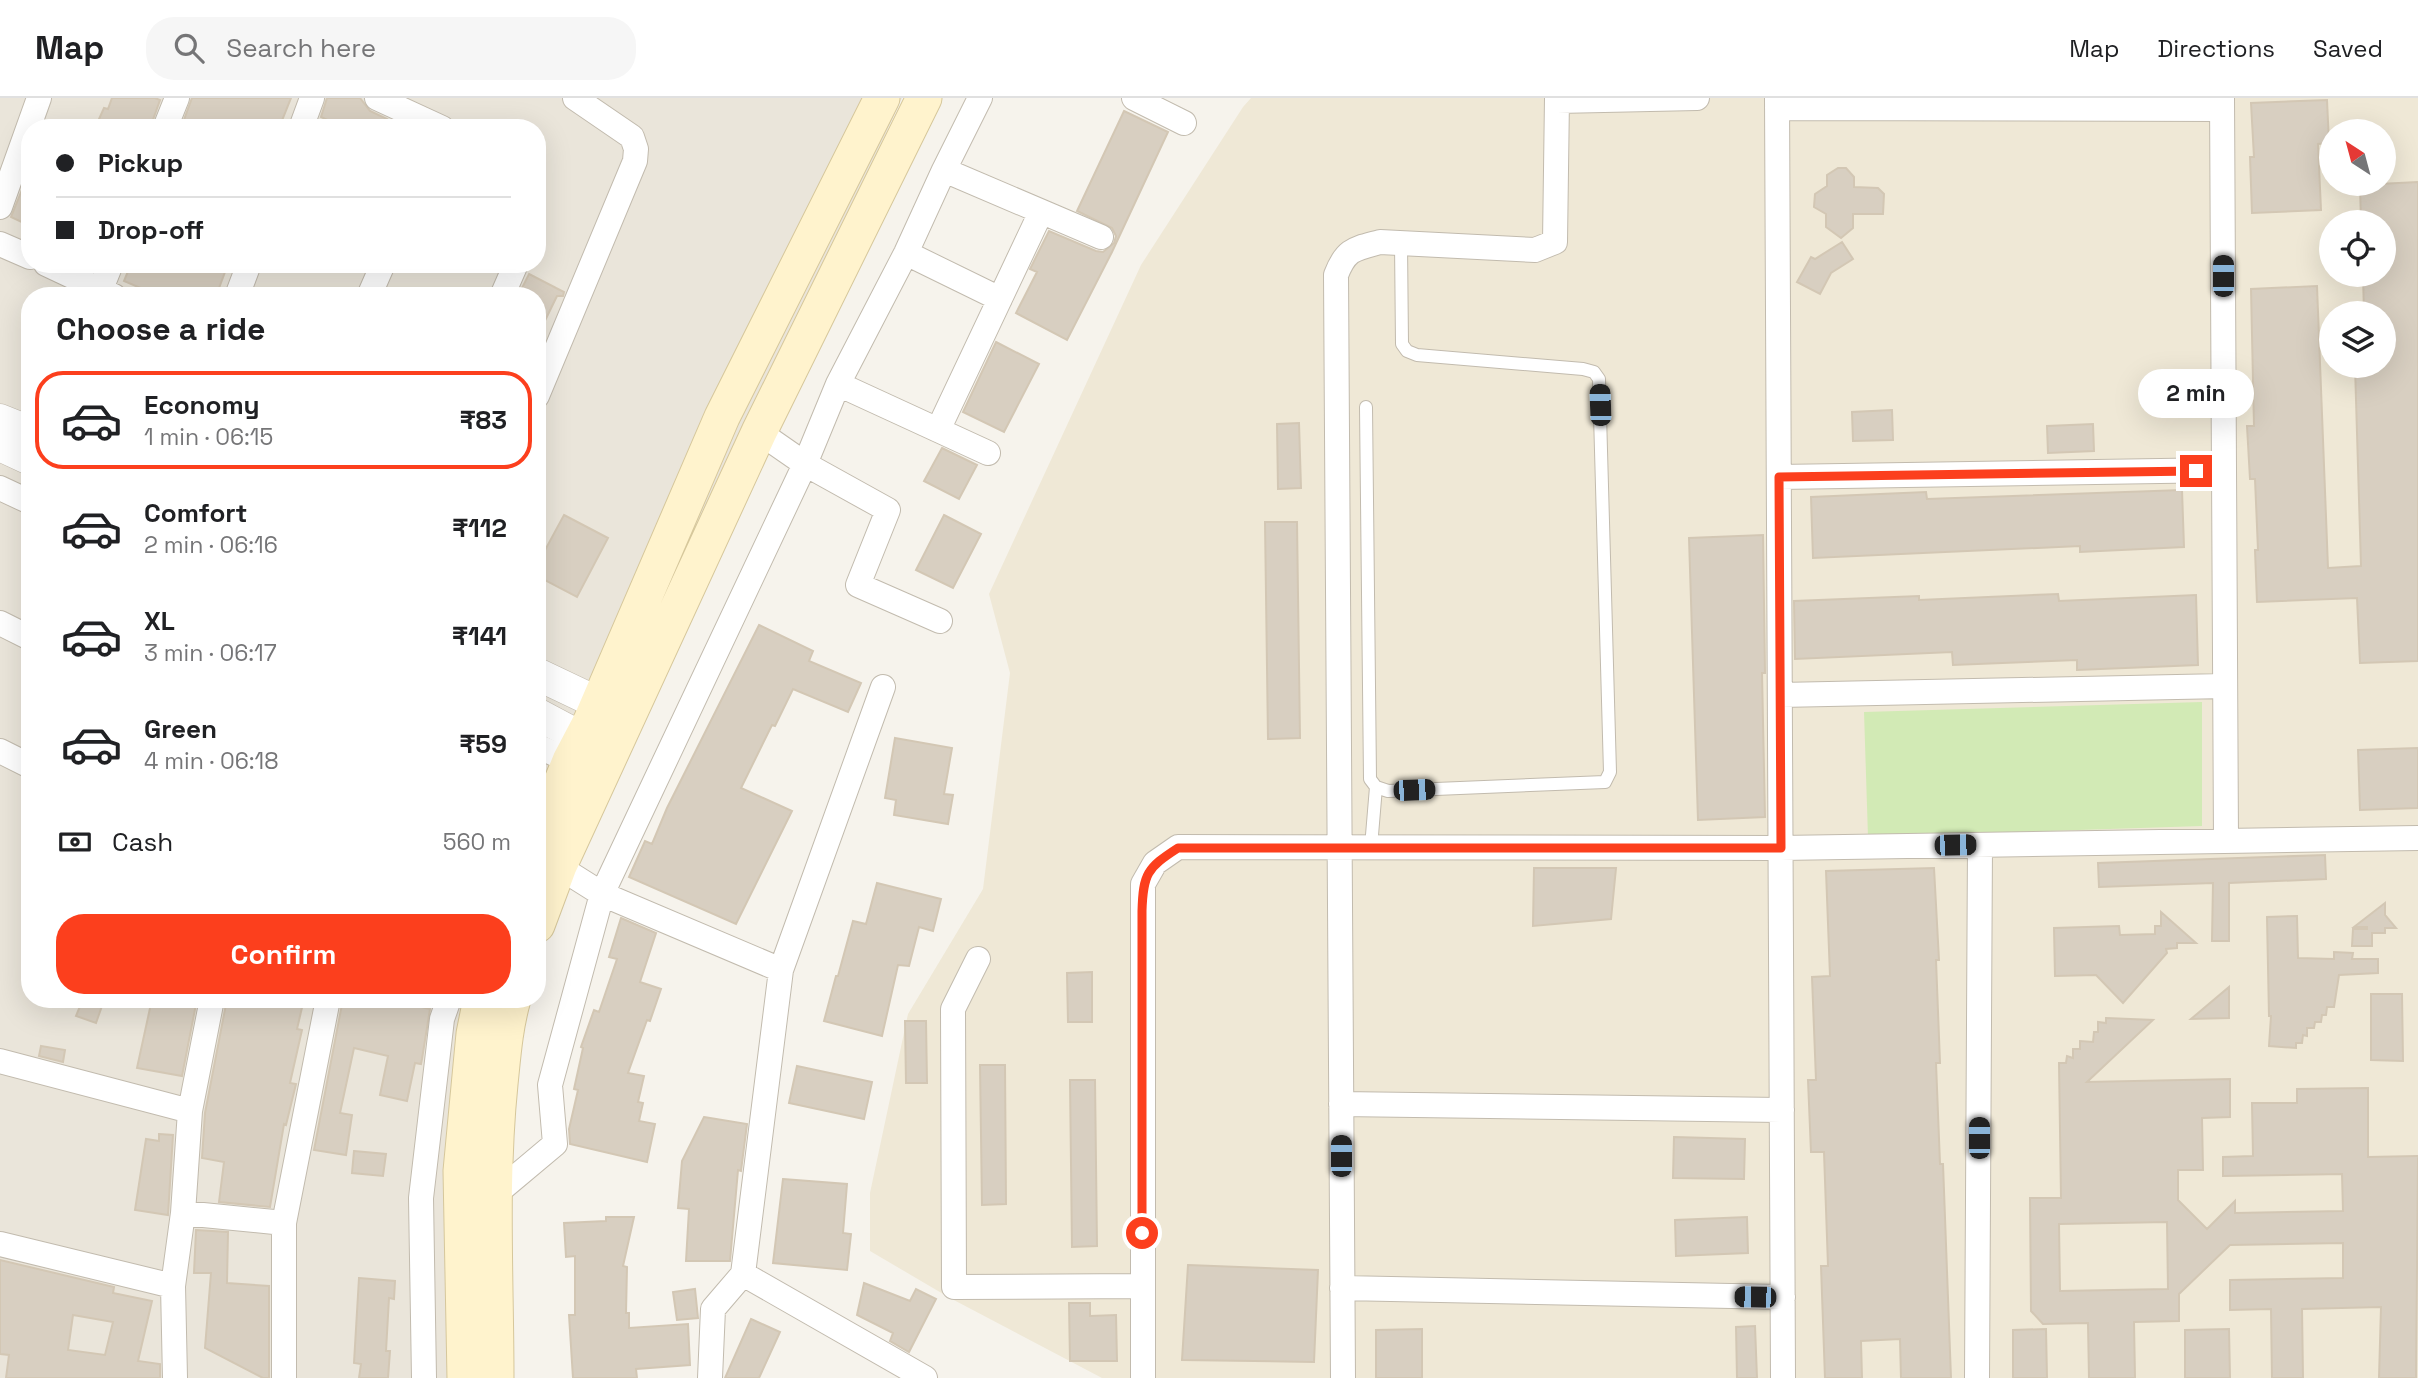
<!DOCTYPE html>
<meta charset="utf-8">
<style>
body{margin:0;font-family:"Space Grotesk",sans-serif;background:#f6f6f6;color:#202124;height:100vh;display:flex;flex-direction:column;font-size:26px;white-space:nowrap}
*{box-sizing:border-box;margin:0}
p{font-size:23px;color:#757577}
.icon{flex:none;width:38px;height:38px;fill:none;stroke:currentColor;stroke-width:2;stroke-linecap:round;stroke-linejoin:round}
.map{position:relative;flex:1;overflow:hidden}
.details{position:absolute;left:21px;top:189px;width:525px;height:721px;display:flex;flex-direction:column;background:#fff;border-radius:28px;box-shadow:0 7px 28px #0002}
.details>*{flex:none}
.guide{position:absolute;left:21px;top:21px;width:525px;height:154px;border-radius:28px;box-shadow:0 7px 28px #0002;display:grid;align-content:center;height:154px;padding:0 35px;background:#fff}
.needle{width:46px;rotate:324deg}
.controls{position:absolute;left:2319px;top:21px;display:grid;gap:14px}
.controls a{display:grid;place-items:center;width:77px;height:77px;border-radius:50%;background:#fff;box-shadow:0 7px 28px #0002;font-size:35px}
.end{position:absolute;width:32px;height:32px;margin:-16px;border:9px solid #fc3f1d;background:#fff;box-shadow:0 0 0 4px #fff}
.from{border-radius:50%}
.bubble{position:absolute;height:49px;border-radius:24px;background:#fff;box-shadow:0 7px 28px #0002;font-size:23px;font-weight:700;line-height:49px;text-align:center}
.car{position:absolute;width:21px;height:42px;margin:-21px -10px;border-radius:9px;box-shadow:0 0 5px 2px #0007;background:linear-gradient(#222 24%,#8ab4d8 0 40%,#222 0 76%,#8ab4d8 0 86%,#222 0)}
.guide b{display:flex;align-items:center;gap:24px;height:66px;font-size:26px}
.guide b+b{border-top:2px solid #e0e0e0}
.guide i{width:18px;height:18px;background:#202124}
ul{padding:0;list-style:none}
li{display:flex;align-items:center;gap:21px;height:98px;margin:0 14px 10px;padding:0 21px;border:4px solid transparent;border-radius:28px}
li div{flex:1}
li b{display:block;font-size:26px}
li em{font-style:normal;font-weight:700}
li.active{border-color:#fc3f1d}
li>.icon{width:63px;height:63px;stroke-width:1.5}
h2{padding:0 35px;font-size:32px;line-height:84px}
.pay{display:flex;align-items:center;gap:18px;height:77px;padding:0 35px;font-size:26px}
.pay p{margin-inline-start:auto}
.cta{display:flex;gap:14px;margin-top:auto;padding:14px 35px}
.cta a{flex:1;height:80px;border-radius:28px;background:#fc3f1d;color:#fff;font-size:28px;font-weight:700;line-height:80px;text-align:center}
header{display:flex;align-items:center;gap:42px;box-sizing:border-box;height:98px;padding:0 35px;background:#fff;border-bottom:2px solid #e0e0e0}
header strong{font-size:33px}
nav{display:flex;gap:38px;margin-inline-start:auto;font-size:24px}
.search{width:490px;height:63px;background:#f6f6f6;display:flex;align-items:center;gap:18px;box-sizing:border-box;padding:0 24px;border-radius:28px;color:#757577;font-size:26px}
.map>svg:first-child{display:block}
</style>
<header>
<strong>Map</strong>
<div class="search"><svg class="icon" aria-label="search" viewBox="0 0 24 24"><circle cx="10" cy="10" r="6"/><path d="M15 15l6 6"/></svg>Search here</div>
<nav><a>Map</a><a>Directions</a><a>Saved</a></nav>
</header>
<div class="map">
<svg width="2418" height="1280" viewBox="0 0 2418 1280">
<rect width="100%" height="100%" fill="#f6f3ec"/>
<!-- residential -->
<path fill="#eae5da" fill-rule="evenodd" d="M0 0H902L620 620 537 818V198H30V901H503L501 1280H0ZM30 30H537V166H30Z"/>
<!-- education -->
<path fill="#efe8d6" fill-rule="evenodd" d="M1251 0H2418V1280H1102L950 1200 870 1153V1095L908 916 983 791 1010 575 989 496 1141 167 1243 9ZM2331 33H2384V86H2331ZM2331 124H2384V177H2331ZM2331 215H2384V268H2331Z"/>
<!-- green -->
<path fill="#d2eab5" d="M2202 604V728L1868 739 1864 614Z"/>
<!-- building -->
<path fill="#d8cfc1" stroke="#d3c7b4" stroke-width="2" fill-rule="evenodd" d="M112 0H155L160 2 150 30H95L104 10 108 11Z
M192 0H291L279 30H181Z
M327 0H360L370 13 387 21 383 30H344L321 19Z
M2327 2 2329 45 2318 46 2321 112 2252 115 2250 59H2254L2251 5Z
M1124 13 1168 34 1112 154 1067 242 1016 215 1037 174 1030 171 1049 133 1096 153 1103 154 1114 145 1116 138 1112 130 1077 113Z
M1838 70H1846L1854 79V89L1878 90 1884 96 1883 116H1853V130L1841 140 1826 129V116L1814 109 1815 96 1827 88V77Z
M30 72V128L11 119Z
M2418 84V563L2360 565 2357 500 2257 504 2255 452H2258L2255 381H2250L2247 328H2254L2251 191 2317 188 2328 470 2361 468 2355 268H2384V215H2364L2363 177H2384V124H2361L2360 87Z
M1842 144 1853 161 1831 175 1820 196 1797 184 1811 159 1815 161Z
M131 166H228L216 198H159L124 183Z
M529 176 564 194 563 198H557L537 239V198H518Z
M996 244 1039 266 1004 334 963 314Z
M1892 312 1893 342 1853 343 1852 314Z
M1299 325 1301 390 1278 391 1277 326Z
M2093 326 2094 353 2048 355 2047 328Z
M942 350 977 367 959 401 924 383Z
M2182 392 2184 449 2080 454V448L1813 460 1811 399 1926 394 1927 401Z
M564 417 608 440 577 499 537 478V467Z
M944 417 981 436 953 490 916 472Z
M1265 424H1297L1300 640 1268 641Z
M1763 437 1765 575H1762L1765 719 1698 722 1689 440Z
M2058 496 2059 503 2196 497 2198 567 2077 572V562L1953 567 1952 554 1795 561 1794 503 1919 498V502Z
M759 527 813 553 809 563 861 585 848 614 793 591 775 628 772 627 741 690 792 713 736 826 629 779 645 743 652 746 667 710Z
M895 640 952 650 944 696 953 697 948 726 894 717 896 702 885 700Z
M2418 650V710L2360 712 2358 652Z
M2325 757 2326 781 2229 785V843H2212L2213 785 2099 789 2098 765Z
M1534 770H1616L1611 821 1533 828Z
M1934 770 1939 862H1936L1940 965H1936L1940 1066H1943L1951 1280H1901L1900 1241 1861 1243 1862 1280H1825L1821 1168H1828L1824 1054H1811L1808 982H1816L1812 879 1830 878 1826 773Z
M877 785 941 801 933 833 919 829 909 868 898 867 882 938 824 923 836 878H838L853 823 866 826Z
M2385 805V817L2396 830H2385V835H2372V848H2352L2353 831H2367V829H2354Z
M2161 814 2196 845H2177V850L2166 851 2167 855 2123 905 2096 877 2055 878 2054 830 2119 828 2120 837 2155 836V828H2161Z
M2297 818 2298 860 2334 861V854L2353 855 2352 861H2378V875L2339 877 2334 909H2327L2326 917H2322L2321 924H2315L2314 930H2307V938L2303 937 2302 945H2296V950L2269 948 2271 918H2269L2267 819Z
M621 820 656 835 640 884 661 891 650 923 647 922 628 975 644 978 638 1004 643 1005 639 1023 655 1026 647 1064 570 1046 569 1031 578 992 574 991 583 950 581 949 594 912 599 914 617 861 609 859Z
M1092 874V924H1068L1067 875Z
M2229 889V920L2191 921Z
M2371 896H2402L2403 963 2371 962Z
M83 901H92L103 905 96 925 76 918Z
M152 901H197L182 978 137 970Z
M227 901H304L297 931 302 932 290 985 296 986 286 1027 284 1026 270 1109 219 1104 224 1064 202 1060 205 1015Z
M343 901H388L430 911 422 961 421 966 415 965 407 1003 380 997 388 958 354 950 340 1015 352 1017 346 1057 314 1052Z
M2106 920 2153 922 2087 984 2230 981V1019L2202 1020 2203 1072H2178V1102L2207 1131 2235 1103V1115L2343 1113 2342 1076 2223 1078V1059L2253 1058 2252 1005H2297V991L2368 990V1059L2418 1058 2416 1280H2379L2381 1209 2302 1211 2303 1280H2272L2271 1211 2230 1212V1182L2343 1180V1145L2230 1147 2179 1196V1223L2134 1224 2135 1280H2089L2088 1225 2043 1226 2031 1213 2030 1100H2061L2059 965H2066L2067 958 2073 960V951H2080V943L2093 944 2094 934H2098V924L2106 925ZM2167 1124 2168 1191 2060 1193 2059 1126Z
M905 923H926L927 985H906Z
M41 948 65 952 63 964 39 958Z
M980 967H1005L1006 1106 982 1107Z
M797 968 872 984 864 1021 789 1005Z
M1070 982H1095L1097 1148 1072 1149Z
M704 1019 747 1026 741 1073 738 1072 730 1163H686L689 1111 678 1110 682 1063Z
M159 1036 173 1037 168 1117 135 1112 146 1041 159 1043Z
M1674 1039 1745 1041 1744 1081 1673 1080Z
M354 1053 386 1056 383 1078 352 1075Z
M783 1081 847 1086 843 1135 851 1136 847 1172 773 1165Z
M606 1119H634L623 1168 627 1169 626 1215H629V1230L688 1226 690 1267 636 1271 637 1280H573L569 1217H575V1158L566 1159 564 1125 606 1123Z
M1747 1119 1748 1155 1676 1158 1675 1122Z
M196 1132 228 1134 227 1185 269 1188V1280H263L205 1250 211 1175H194Z
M0 1162 114 1189 113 1195 152 1203 138 1263 160 1266V1280H6L9 1257 0 1256ZM73 1217 113 1224 105 1257 68 1252Z
M1188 1167 1318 1172 1314 1264 1182 1262Z
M359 1180 395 1183 394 1201 389 1200 386 1253H390L388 1280H359L361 1266 354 1265Z
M864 1185 910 1203 916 1191 936 1201 909 1254 890 1243 893 1235 857 1217Z
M695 1191 698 1220 677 1222 673 1194Z
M1069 1205H1090V1218L1116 1217 1117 1263H1070Z
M751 1221 780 1234 759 1280H725Z
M1755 1228 1757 1280H1737L1736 1229Z
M1422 1231V1280H1376V1232Z
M2046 1231 2047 1280H2013V1232Z
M2229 1231 2230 1280H2185V1232Z"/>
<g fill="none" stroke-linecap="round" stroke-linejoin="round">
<defs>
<path id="service" d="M1366 309 1370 681 1376 689 1388 693 1605 684 1610 674 1599 281 1594 274 1583 271 1417 257 1407 253 1402 246 1401 145
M1371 749 1376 689"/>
<path id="minor" d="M377 0 442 30
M1134 0 1184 25
M1777 0 1783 1280
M2222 0 2226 743
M1557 3 1697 0
M1777 10 2222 11
M165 30 177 0
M301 30 312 0
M944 72 1101 139
M0 109 39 0
M0 146 30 159
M906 155 1000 201
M46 166 114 198
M101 191 111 166
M237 198 249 166
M369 198 383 166
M502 198 516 166
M838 286 938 332 1041 114
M537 298 635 63 636 51 632 39 575 0
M938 332 988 355
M759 334 805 366 888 412 858 487 940 523
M1779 379 2224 372
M0 390 30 404
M0 525 30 540
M1780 597 2225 588
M537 648 570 663
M0 653 30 668
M548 762 602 796 781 872
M978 861 953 911 954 1189 1143 1188
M0 963 190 1013
M1341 1006 1782 1012
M493 1098 555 1046 550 987 602 796 805 366 838 286 906 155 944 72 980 0
M183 1115 284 1125
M0 1146 173 1188
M743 1176 925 1280
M1342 1190 1783 1199
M175 1280 173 1188 183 1115 190 1013 212 901
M284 1280V1125L328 901
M424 1280 421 1100 442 921 449 901
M710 1280 713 1211 743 1176 781 872 883 589
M1143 1280V786L1155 765 1178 749 1781 750 2418 740
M1343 1280 1336 177C1346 151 1354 151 1380 144L1535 152 1555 144 1557 0
M1977 1280 1980 747"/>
<path id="tertiary" d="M0 322 30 334
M0 347 30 361
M537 576 598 605 622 614
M537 616 582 640 605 649"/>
<path id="secondary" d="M537 745 570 663 591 623 722 319 882 0
M537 827 559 768 759 334 924 0
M465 1280 461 1073 474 936 481 901
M496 1280C496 1182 490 1084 500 986 503 957 505 929 513 901"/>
</defs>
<!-- service casing -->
<use href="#service" stroke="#c2bbae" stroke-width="14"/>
<!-- minor casing -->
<use href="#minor" stroke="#c2bbae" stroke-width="26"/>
<!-- tertiary casing -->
<use href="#tertiary" stroke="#c2bbae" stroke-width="33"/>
<!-- secondary casing -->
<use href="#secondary" stroke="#d6c79b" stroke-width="37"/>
<!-- service -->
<use href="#service" stroke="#fff" stroke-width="12"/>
<!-- minor -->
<use href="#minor" stroke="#fff" stroke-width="24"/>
<!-- tertiary -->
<use href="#tertiary" stroke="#fff" stroke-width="32"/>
<!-- secondary -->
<use href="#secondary" stroke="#fff3cd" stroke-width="35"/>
</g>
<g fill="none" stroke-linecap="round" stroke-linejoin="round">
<!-- route -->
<path stroke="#fc3f1d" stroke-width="9" d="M1142 1135V813C1143 776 1147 770 1178 750H1781L1779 379 2196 373"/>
</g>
</svg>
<div class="controls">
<a><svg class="needle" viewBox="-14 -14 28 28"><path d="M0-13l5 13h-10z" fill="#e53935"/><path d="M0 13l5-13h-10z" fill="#757577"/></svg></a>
<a><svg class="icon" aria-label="locate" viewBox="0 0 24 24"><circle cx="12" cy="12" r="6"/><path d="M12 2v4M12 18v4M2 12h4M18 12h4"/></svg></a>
<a><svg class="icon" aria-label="layers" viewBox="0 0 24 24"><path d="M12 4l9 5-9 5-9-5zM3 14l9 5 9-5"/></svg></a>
</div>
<i class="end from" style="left:1142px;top:1135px"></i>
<i class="end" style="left:2196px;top:373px"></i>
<div class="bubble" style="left:2138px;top:271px;width:116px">2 min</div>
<i class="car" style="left:2223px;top:178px;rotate:0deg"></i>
<i class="car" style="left:1600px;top:307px;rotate:358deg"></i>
<i class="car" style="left:1414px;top:692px;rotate:88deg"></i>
<i class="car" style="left:1955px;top:747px;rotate:89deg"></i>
<i class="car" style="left:1979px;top:1040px;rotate:0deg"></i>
<i class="car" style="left:1341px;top:1058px;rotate:0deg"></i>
<i class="car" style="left:1755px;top:1199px;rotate:271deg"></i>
<div class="guide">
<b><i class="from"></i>Pickup</b>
<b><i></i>Drop-off</b>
</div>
<section class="details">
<h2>Choose a ride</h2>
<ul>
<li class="active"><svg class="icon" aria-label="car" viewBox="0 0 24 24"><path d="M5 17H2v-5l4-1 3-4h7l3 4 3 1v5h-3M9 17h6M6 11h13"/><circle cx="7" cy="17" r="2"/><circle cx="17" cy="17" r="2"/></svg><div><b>Economy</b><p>1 min · 06:15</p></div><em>₹83</em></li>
<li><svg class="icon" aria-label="car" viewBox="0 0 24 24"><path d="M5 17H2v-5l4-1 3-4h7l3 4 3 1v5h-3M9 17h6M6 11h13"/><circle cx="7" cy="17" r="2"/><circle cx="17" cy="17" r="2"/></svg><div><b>Comfort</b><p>2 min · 06:16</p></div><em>₹112</em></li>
<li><svg class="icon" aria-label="car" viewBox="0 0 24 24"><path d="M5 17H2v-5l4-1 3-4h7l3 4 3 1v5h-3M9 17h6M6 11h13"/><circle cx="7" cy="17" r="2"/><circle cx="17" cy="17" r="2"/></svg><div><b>XL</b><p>3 min · 06:17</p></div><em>₹141</em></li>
<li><svg class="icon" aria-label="car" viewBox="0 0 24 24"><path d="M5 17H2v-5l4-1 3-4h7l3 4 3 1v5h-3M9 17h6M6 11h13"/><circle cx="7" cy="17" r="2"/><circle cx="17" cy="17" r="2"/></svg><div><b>Green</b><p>4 min · 06:18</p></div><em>₹59</em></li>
</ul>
<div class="pay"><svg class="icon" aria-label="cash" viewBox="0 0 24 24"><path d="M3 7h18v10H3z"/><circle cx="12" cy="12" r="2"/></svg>Cash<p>560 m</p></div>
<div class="cta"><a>Confirm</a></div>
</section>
</div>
